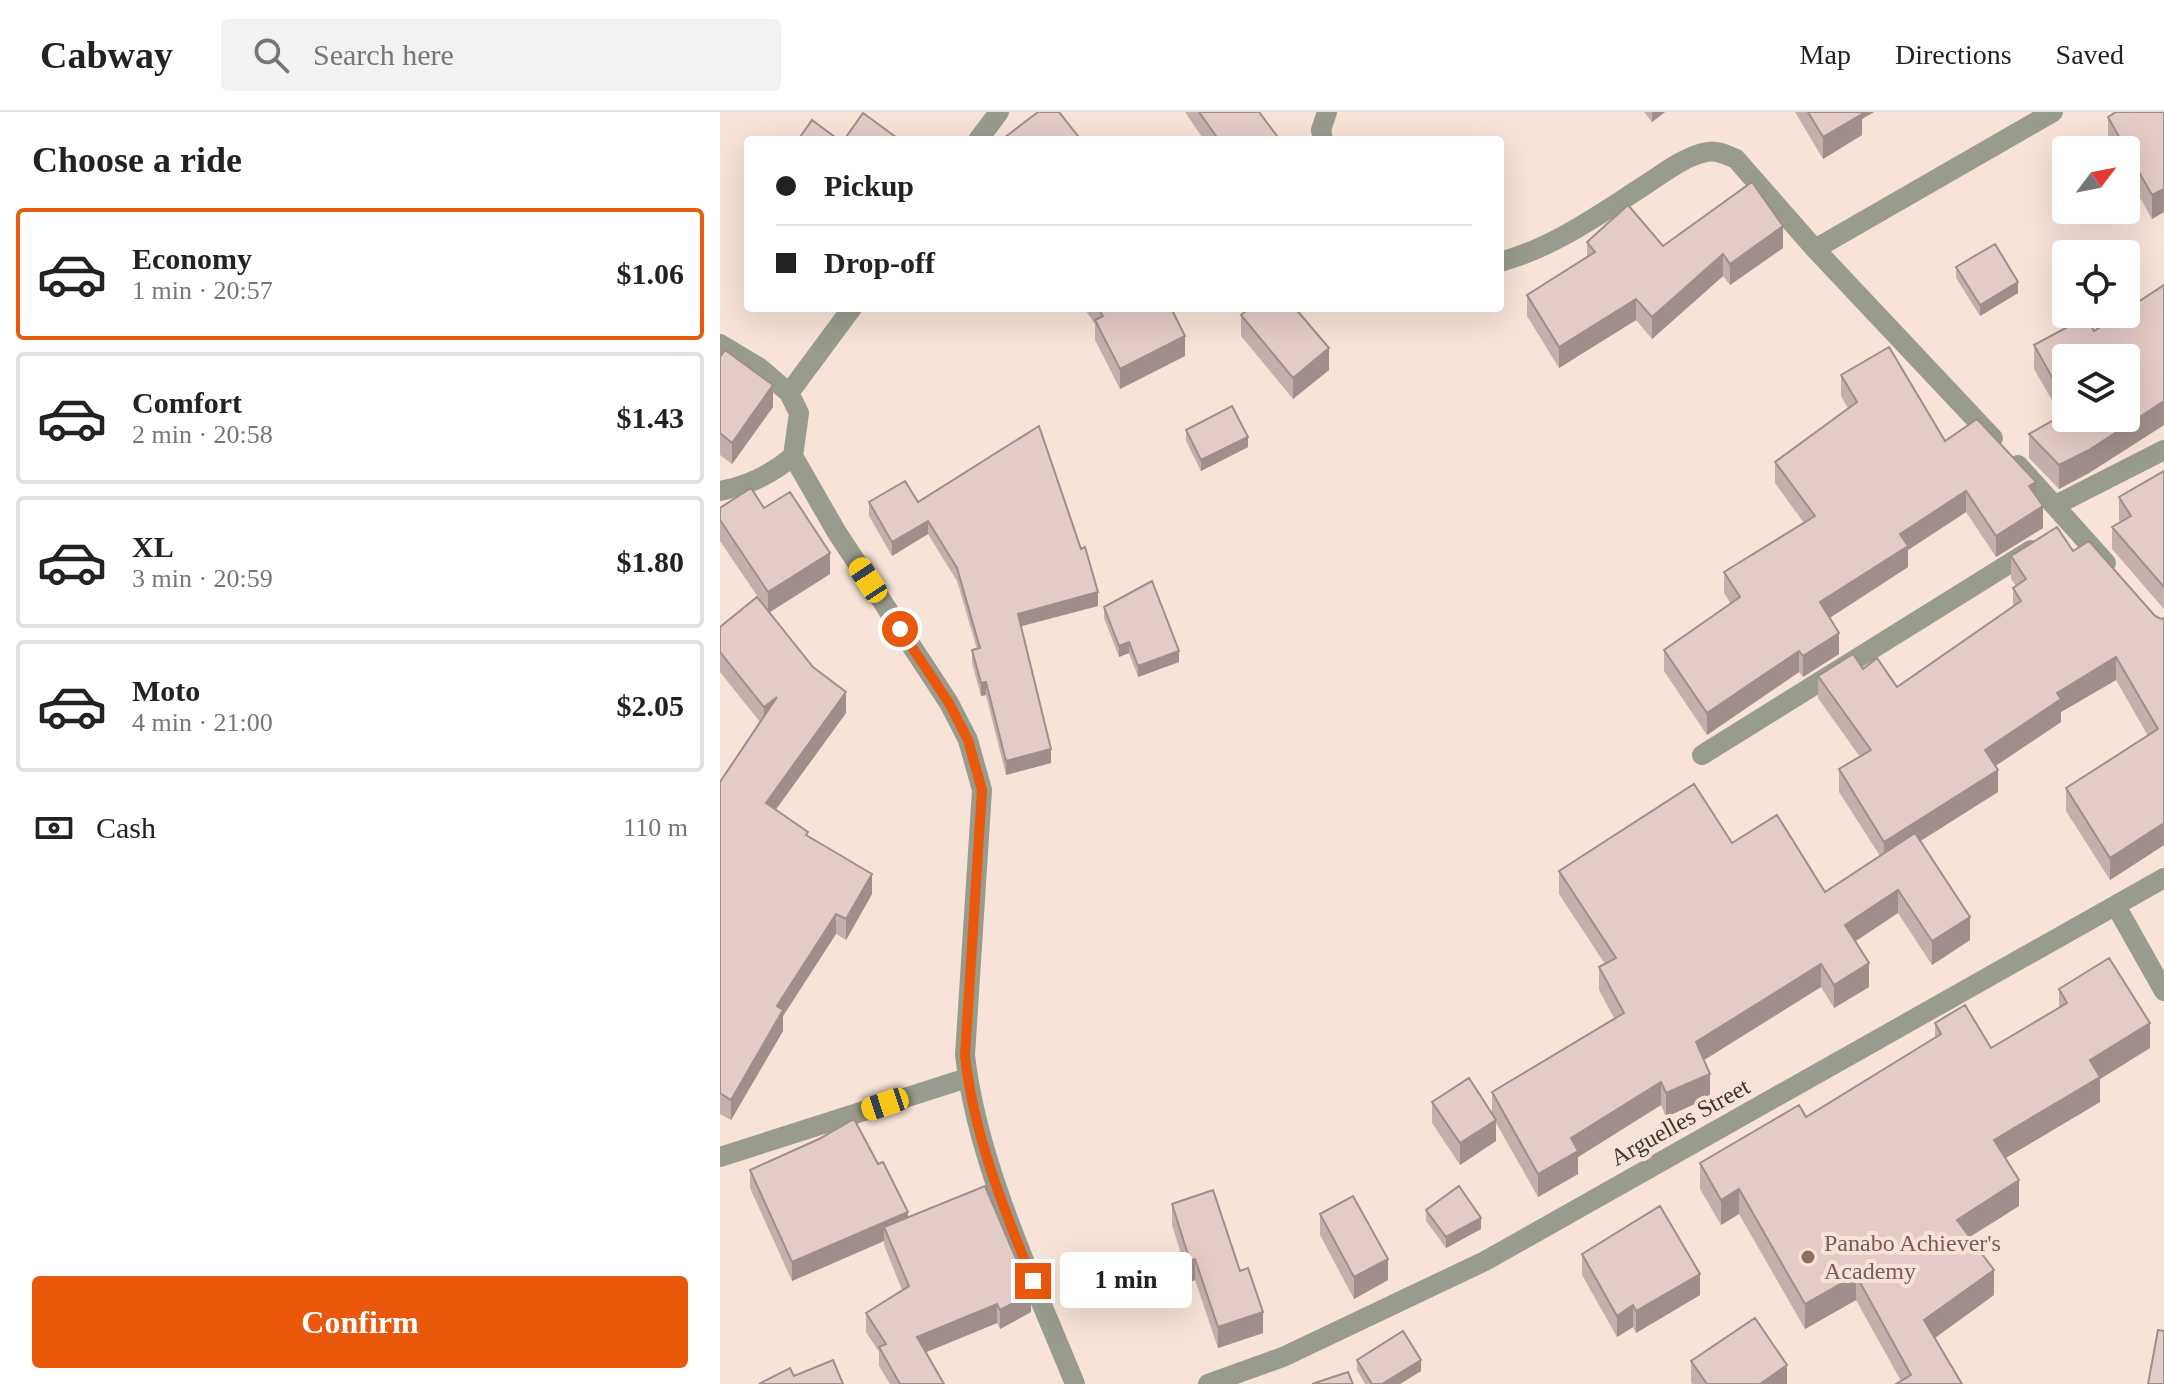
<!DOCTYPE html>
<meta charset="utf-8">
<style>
body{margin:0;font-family:Georgia,serif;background:#f2f2f2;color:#222;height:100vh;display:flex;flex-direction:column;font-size:30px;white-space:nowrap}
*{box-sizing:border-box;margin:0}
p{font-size:26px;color:#767676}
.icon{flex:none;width:44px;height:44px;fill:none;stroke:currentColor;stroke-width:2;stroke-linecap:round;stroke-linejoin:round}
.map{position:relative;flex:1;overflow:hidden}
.details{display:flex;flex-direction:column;background:#fff;width:720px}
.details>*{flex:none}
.hud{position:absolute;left:24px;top:24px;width:760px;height:176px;border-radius:8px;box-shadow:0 8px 32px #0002;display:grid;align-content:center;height:176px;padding:0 32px;background:#fff}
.needle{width:52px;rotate:58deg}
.buttons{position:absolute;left:1332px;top:24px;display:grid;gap:16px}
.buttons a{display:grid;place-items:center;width:88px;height:88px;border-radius:8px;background:#fff;box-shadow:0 8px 32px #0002;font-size:40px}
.end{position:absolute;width:36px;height:36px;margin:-18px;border:10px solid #ea580c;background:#fff;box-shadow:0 0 0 4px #fff}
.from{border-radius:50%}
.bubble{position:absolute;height:56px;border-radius:8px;background:#fff;box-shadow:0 8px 32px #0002;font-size:26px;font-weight:800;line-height:56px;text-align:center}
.car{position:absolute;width:24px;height:48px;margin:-24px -12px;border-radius:10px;box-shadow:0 0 6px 2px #0007;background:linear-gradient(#f5c518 24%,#345 0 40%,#f5c518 0 76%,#345 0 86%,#f5c518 0)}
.hud b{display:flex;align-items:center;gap:28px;height:76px;font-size:30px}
.hud b+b{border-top:2px solid #e0e0e0}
.hud i{width:20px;height:20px;background:#222}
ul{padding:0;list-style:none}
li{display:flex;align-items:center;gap:24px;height:132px;margin:0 16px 12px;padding:0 16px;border:4px solid #e0e0e0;border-radius:8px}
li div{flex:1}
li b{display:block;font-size:30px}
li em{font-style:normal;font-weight:800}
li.selected{border-color:#ea580c}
li>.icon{width:72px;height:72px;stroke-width:1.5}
h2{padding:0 32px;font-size:36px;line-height:96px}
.pay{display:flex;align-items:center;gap:20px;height:88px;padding:0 32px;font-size:30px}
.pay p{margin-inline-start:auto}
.button{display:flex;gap:16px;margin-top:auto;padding:16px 32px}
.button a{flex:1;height:92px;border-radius:8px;background:#ea580c;color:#fff;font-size:32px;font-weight:800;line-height:92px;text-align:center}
header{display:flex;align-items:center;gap:48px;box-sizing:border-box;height:112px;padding:0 40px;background:#fff;border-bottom:2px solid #e0e0e0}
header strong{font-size:38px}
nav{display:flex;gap:44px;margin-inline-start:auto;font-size:28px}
.search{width:560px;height:72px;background:#f2f2f2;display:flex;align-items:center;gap:20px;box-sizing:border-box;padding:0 28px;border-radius:8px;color:#767676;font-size:30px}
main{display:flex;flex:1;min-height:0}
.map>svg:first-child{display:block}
</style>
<header>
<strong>Cabway</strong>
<div class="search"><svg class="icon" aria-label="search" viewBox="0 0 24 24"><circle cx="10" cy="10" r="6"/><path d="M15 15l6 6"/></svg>Search here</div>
<nav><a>Map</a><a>Directions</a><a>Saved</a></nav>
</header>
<main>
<section class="details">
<h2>Choose a ride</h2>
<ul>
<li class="selected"><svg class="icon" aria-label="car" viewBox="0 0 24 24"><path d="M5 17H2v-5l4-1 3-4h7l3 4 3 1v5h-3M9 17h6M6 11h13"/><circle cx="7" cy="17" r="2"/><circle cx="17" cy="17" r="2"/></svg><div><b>Economy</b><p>1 min · 20:57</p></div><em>$1.06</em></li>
<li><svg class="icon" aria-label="car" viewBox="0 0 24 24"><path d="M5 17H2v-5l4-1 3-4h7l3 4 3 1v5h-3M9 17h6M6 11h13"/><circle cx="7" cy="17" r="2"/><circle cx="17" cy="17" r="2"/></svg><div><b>Comfort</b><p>2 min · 20:58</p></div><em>$1.43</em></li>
<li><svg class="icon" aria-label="car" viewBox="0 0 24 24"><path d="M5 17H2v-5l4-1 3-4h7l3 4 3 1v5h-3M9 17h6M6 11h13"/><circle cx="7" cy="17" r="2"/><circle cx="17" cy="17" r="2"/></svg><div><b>XL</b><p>3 min · 20:59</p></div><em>$1.80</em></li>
<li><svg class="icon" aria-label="car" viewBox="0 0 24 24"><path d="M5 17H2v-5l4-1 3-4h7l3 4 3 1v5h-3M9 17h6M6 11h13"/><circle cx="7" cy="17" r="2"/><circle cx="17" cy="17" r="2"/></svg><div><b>Moto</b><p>4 min · 21:00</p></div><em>$2.05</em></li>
</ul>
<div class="pay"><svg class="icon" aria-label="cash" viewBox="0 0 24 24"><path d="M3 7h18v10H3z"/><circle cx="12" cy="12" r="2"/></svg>Cash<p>110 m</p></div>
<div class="button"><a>Confirm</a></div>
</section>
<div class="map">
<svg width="1444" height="1272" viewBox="0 0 1444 1272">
<rect width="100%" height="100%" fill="#f7e3d7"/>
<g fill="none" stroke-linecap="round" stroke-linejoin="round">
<!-- minor -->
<path stroke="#989b8d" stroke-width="20" d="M258 28 279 0
M603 28 601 18 607 0
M1095 137 1333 0
M780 150C832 136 877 104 922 75 941 63 964 44 987 40 998 38 1007 43 1016 47L1095 137 1273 326
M0 232 40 256 69 281 79 301 73 344 116 419 229 591 248 628 262 678 245 943C257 1051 314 1171 355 1272
M69 281 132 196
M1298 353 1386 451
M0 379C27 374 52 362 73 344
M1336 393 1444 338
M982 643 1311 438
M1396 794 1444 879
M0 1045 247 966
M488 1272 563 1245 765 1149 1444 766"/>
</g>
<!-- wall -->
<path fill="#c3afab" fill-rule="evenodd" d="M465 0H540L560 28H484Z
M924 0H945L932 10Z
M1075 0H1154L1142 7V23L1103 47Z
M1444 0V100L1432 107 1406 61V38H1393L1388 28V5Z
M867 130 943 134 1063 136 1010 173 1003 164 932 227 916 208 839 256 807 204V183L867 145Z
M1236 155 1298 181 1260 204 1236 166Z
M1444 173V313L1369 361 1339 377 1309 346V322L1341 304 1314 257V233L1366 205 1374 219 1400 202H1406V198ZM1346 246H1406V306H1346Z
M364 196H451L465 244 400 277 375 228V212Z
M521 203 609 258 573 287 521 224Z
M0 245 53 295 12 352 0 343Z
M1121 263 1316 385 1323 416 1276 445 1246 400 1188 438V455L1110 506 1119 542 1083 565 1079 560 987 623 944 559V538L1011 492 1004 481V460L1084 411 1055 371V350L1128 296 1121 284Z
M466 318 528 335 481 359 466 329Z
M1444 359V497L1392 437V415L1400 410 1399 408V385Z
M149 390H198L378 494 301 514 331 651 286 663 266 583 261 584 252 551V538L257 537 237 469 208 422 172 444 149 404Z
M0 396H44L110 462 49 501 126 601 56 697 88 724 152 782 126 828 116 822 63 904V919L11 1008 0 1002V670L40 610 0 560V515L42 491 0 429Z
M1353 439 1435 504 1441 507 1444 506V733L1390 768 1346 699V676L1428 624 1396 568 1341 600V610L1275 654 1278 680 1200 729 1250 828 1212 853 1178 801 1136 829 1149 875 1114 896 1101 875 984 948 990 985 946 1005 941 993 858 1045V1062L818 1085 776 1011V1029L740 1053 712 1011V990L772 1001V980L894 906 879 878V855L885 852 839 782V759L1012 731 1105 780 1160 744 1119 680V657L1140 645 1098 586V564L1143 557 1177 575 1293 494V476L1296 474 1291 467V444Z
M384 495 459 550 418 565 409 541 399 545 384 506Z
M1339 877 1430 936 1380 967V990L1285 1046 1299 1094 1249 1125 1274 1183 1214 1226 1242 1272 1181 1269 1136 1188 1085 1217 1019 1102 1001 1113 980 1077V1051L1086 1005 1215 926V911L1271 936 1339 896Z
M158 1052 188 1105 311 1200 280 1217 277 1211 206 1240 224 1272H170L159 1254V1240L146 1220V1201L182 1178 164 1133V1129L72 1169 30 1076V1058Z
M452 1092 520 1159 543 1221 498 1236 475 1168 470 1170 452 1113Z
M706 1098 761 1117 726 1136 706 1109Z
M600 1102 668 1168 634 1187 600 1123Z
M862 1142 980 1183 916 1221 913 1215 897 1225 862 1163Z
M637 1248 701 1259 680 1272H645L637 1258Z
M971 1249 1067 1272H972L971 1270Z"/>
<!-- shaded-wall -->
<path fill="#9f8e8b" d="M932 0H945L932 10Z
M1135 0H1154L1142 7V23L1103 47V25Z
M1444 77V100L1432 107V83Z
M1063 114V136L1010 173V152Z
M1003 142V164L932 227V205Z
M1298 170V181L1260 204V193Z
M916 187V208L839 256V235Z
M465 224V244L400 277V257Z
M609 236V258L573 287V266Z
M53 273V295L12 352V331Z
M1444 289V313L1369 361 1339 377V353Z
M528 325V335L481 359V348Z
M1316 370V391L1309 374Z
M1246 379V400L1188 438V455L1100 512V490L1180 422Z
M1323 394V416L1276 445V424Z
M208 409V422L172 444V430Z
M110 441V462L48 501V480Z
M378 480V494L298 515V502Z
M1119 521V542L1083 565V544Z
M409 530V541L399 545V534Z
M459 539V550L418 565V554Z
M1079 539V560L987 623V601Z
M1396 545V568L1341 600V610L1265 661V638L1337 581Z
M266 570V583L261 584V571Z
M126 580V601L46 711V691Z
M57 585 44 615V595Z
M331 637V651L286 663V649Z
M1278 658V680L1164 752V730Z
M1444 711V733L1390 768V746Z
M152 762V782L126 828V807Z
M1178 778V801L1125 836V813Z
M116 802V822L63 904V919L11 1008V988L57 894Z
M1250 805V828L1212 853V829Z
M1149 851V875L1114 896V873Z
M1101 852V875L976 953V930Z
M1430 911V936L1380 967V990L1274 1053V1028L1370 948Z
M990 962V985L946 1005V981Z
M941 970V993L858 1045V1062L818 1085V1062L851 1026Z
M776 1008V1029L740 1053V1031Z
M1299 1068V1094L1237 1133V1108Z
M1019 1077V1102L1001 1113V1088Z
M188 1100V1119L164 1115V1129L72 1169V1150Z
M761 1106V1117L726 1136V1125Z
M475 1147V1168L470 1170V1149Z
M668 1147V1168L634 1187V1165Z
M1274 1158V1183L1204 1234V1208Z
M980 1162V1183L916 1221V1199Z
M1136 1163V1188L1085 1217V1192Z
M311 1182V1200L280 1217V1198Z
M277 1192V1211L197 1244V1225Z
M913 1193V1215L897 1225V1204Z
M543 1200V1221L498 1236V1215Z
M701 1248V1259L680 1272H662Z
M1067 1253V1272H1040Z"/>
<!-- building -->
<path fill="#e3cbc7" stroke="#9f8e8b" stroke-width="2" d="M318 0H339L361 28H286L284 26Z
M479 0H539L560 28H499Z
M1088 0H1141L1142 2 1103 25Z
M1396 0H1444V77L1432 83 1388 5Z
M143 1 180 28H124Z
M92 8 119 28H78Z
M1032 70 1063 114 1010 152 1003 142 932 205 916 187 839 235 807 183 875 140 867 130 908 93 943 134Z
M1275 132 1298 170 1260 193 1236 155Z
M1444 173V289L1369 338 1339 353 1309 322 1346 301V306H1406V246H1346V290L1314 233 1366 205 1374 219 1400 202H1406V198Z
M378 196H451L465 224 400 257 375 208 383 204Z
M529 196H575L609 236 573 266 521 203Z
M1169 235 1225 329 1257 307 1316 370 1309 374 1323 394 1276 424 1246 379 1180 422 1188 434 1100 490 1119 521 1083 544 1079 539 987 601 944 538 1020 485 1004 460 1095 404 1055 350 1137 290 1121 263Z
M5 238 53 273 12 331 0 321V245Z
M512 294 528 325 481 348 466 318Z
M319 314 361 437 365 435 378 480 298 502 331 637 286 649 266 570 261 571 252 538 260 536 237 456 208 409 172 430 149 390 185 369 198 390Z
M1444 359V475L1392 415 1411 404 1399 385Z
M31 376 44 396 70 380 110 441 48 480 0 408V396Z
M1337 415 1353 439 1369 429 1435 504 1441 507 1444 506V711L1390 746 1346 676 1438 617 1396 545 1337 581 1341 587 1265 638 1278 658 1164 730 1119 657 1151 638 1098 564 1133 542 1143 557 1157 546 1177 575 1301 489 1293 476 1306 467 1291 444Z
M432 469 459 539 418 554 409 530 399 534 384 495Z
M37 485 93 555 126 580 46 691 88 720 86 723 152 762 126 807 116 802 57 894 63 898 11 988 0 981V670L57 585 44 595 0 540V515Z
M974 672 1012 731 1057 703 1105 780 1195 721 1250 805 1212 829 1178 778 1125 813 1149 851 1114 873 1101 852 976 930 990 962 946 981 941 970 851 1026 858 1039 818 1062 772 980 904 901 879 855 896 846 839 759Z
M1389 846 1430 911 1370 948 1380 965 1274 1028 1299 1068 1237 1108 1274 1158 1204 1208 1242 1272H1176L1191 1263 1136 1163 1085 1192 1019 1077 1001 1088 980 1051 1079 993 1086 1005 1221 922 1215 911 1245 893 1271 936 1347 891 1339 877Z
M749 966 776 1008 740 1031 712 990Z
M134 1007 158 1052 163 1050 188 1100 72 1150 30 1058 99 1027Z
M265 1074 311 1182 280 1198 277 1192 197 1225 224 1272H180L159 1235 166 1232 146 1201 189 1174 164 1115Z
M739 1074 761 1106 726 1125 706 1098Z
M493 1078 520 1159 528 1156 543 1200 498 1215 475 1147 470 1149 452 1092Z
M633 1084 668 1147 634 1165 600 1102Z
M940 1094 980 1162 916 1199 913 1193 897 1204 862 1142Z
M1035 1206 1067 1253 1040 1272H987L971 1249Z
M1438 1218 1444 1219V1272H1428Z
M683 1219 701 1248 662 1272H652L637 1248Z
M113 1248 123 1272H39L70 1256 74 1264Z
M628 1260 633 1272H592Z"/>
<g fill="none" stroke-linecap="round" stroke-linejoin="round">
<!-- route -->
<path stroke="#ea580c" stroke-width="10" d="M180 517 229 591 248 628 262 678 245 943C253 1021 284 1098 313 1169"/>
</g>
<!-- markers -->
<circle fill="#8d6e63" stroke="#f7e3d7" stroke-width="3" cx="1088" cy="1145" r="8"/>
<g text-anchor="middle" stroke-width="8" stroke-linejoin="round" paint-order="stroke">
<!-- street labels -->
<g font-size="24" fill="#3d3530" stroke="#f7e3d7">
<text transform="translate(960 1010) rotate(-29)" y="8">Arguelles Street</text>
</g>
<!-- education labels -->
<g font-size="24" fill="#785e54" stroke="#f7e3d7" text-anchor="start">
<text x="1104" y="1139">Panabo Achiever's<tspan x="1104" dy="28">Academy</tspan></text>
</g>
</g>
</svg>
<div class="buttons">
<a><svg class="needle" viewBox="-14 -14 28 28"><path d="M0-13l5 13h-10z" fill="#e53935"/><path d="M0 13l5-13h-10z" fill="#767676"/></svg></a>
<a><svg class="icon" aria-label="locate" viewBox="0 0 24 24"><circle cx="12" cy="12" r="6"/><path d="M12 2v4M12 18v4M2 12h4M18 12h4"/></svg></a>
<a><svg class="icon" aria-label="layers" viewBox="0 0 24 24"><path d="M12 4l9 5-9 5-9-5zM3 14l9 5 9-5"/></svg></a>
</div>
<i class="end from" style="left:180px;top:517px"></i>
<i class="end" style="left:313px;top:1169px"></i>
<div class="bubble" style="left:340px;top:1140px;width:132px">1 min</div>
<i class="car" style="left:148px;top:468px;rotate:327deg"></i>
<i class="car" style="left:165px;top:992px;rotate:252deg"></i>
<div class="hud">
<b><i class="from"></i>Pickup</b>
<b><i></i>Drop-off</b>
</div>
</div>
</main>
